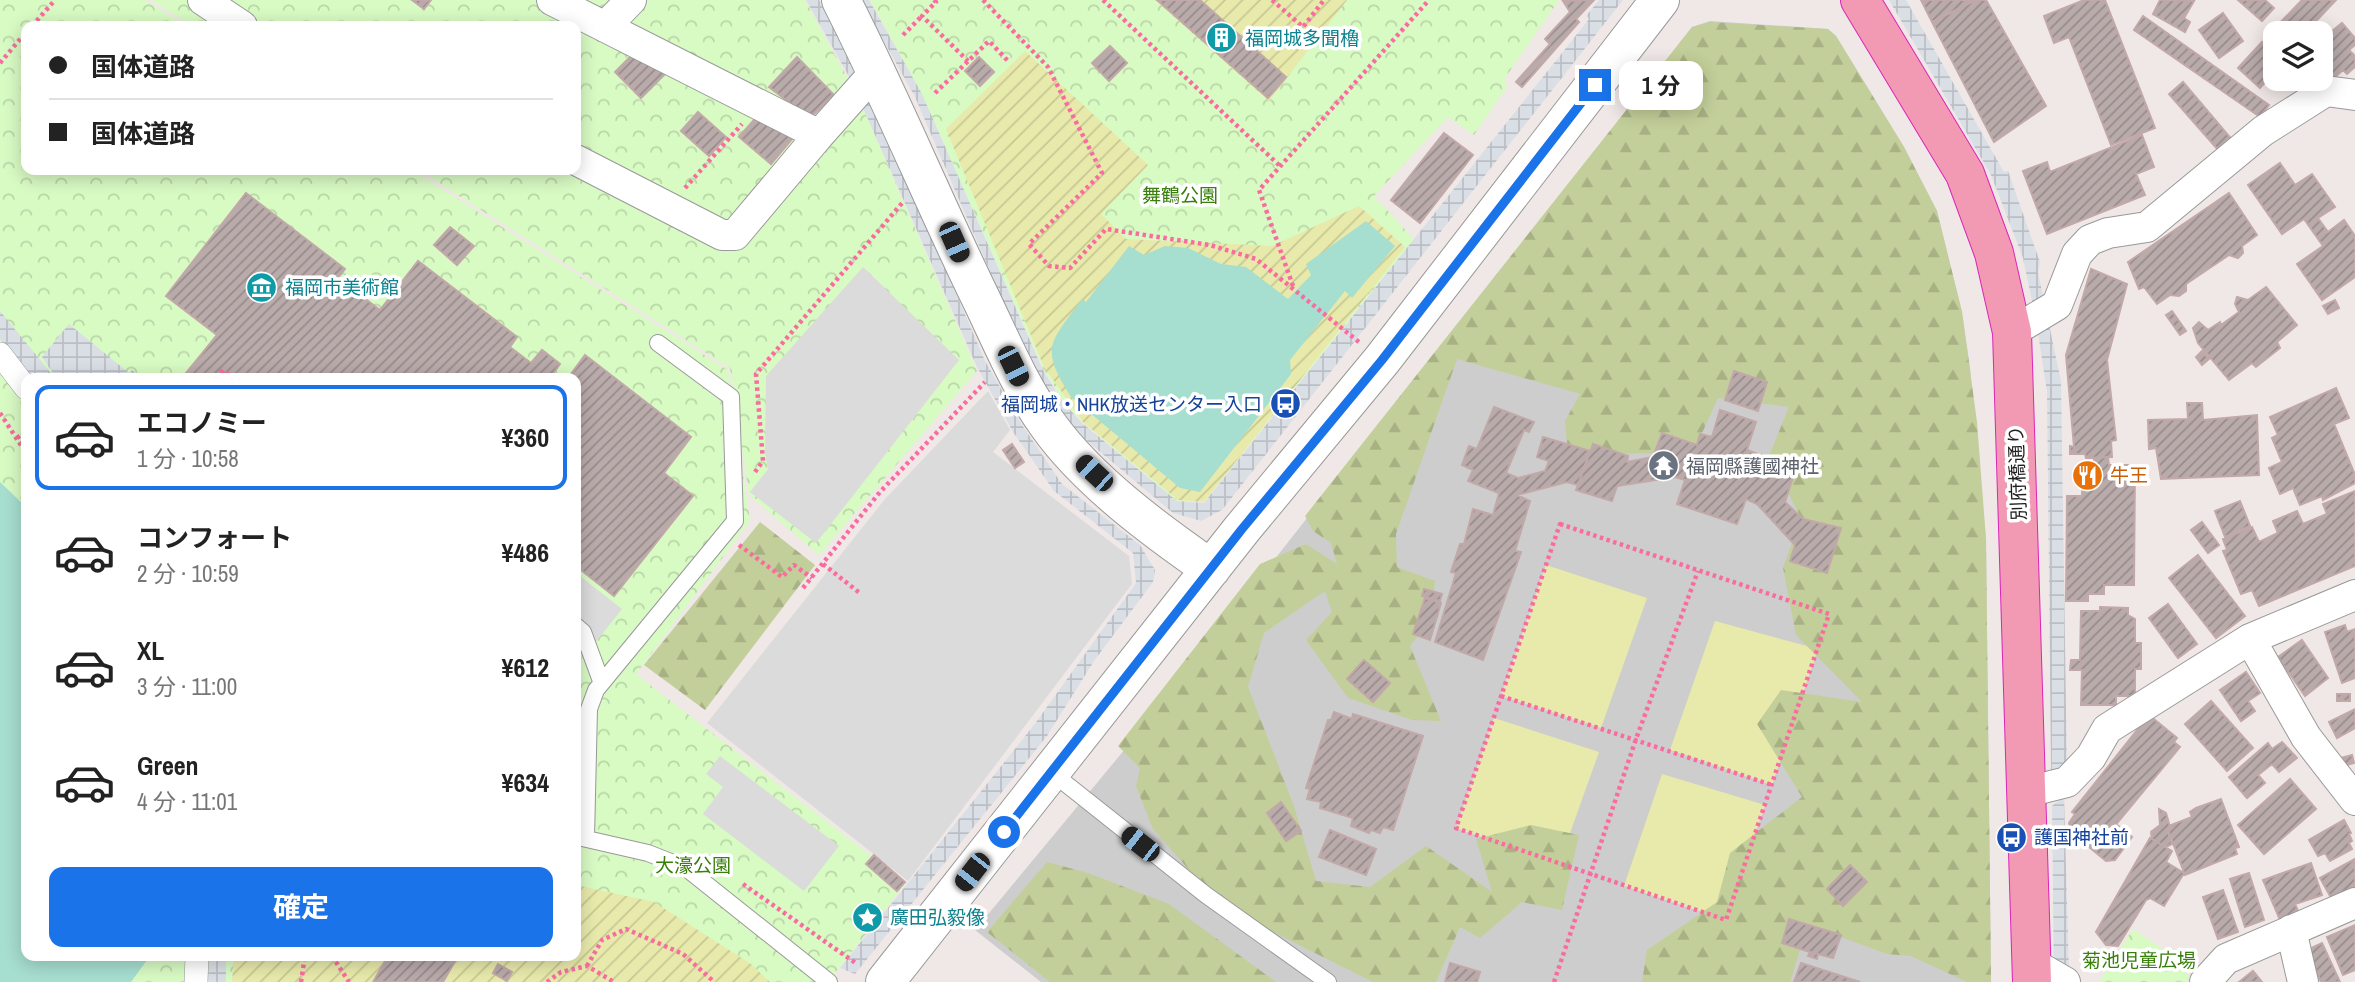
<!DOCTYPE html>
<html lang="ja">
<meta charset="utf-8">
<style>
body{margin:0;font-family:"Archivo Narrow","Noto Sans JP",sans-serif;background:#f6f6f6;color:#222;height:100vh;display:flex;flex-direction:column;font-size:26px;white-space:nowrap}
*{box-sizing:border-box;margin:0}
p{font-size:23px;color:#767676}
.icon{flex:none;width:38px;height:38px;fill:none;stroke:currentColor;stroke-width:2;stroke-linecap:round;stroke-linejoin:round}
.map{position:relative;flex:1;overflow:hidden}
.drawer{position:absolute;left:21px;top:373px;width:560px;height:588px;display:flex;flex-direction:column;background:#fff;border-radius:14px;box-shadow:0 4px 18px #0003}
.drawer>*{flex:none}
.banner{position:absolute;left:21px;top:21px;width:560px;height:154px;border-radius:14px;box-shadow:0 4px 18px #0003;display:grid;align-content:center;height:154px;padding:0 28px;background:#fff}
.tools{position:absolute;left:2263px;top:21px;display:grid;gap:14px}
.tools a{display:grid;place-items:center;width:70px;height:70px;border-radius:14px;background:#fff;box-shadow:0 4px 18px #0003;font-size:35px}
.end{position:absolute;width:32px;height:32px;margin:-16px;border:9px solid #1a73e8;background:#fff;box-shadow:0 0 0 4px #fff}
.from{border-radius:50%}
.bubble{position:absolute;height:49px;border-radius:14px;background:#fff;box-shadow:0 4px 18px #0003;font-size:23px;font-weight:700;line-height:49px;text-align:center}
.car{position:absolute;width:21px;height:42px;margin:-21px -10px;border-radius:9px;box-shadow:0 0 5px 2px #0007;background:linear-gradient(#222 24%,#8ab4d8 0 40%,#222 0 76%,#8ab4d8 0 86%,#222 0)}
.banner b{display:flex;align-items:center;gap:24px;height:66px;font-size:26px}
.banner b+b{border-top:2px solid #e0e0e0}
.banner i{width:18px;height:18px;background:#222}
ul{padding:12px 0 0;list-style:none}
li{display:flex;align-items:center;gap:21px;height:105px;margin:0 14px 10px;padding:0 14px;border:4px solid transparent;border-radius:14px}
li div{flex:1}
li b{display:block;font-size:26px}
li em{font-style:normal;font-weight:700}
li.on{border-color:#1a73e8}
li>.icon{width:63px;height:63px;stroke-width:1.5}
.button{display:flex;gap:14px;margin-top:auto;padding:14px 28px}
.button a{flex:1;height:80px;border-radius:14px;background:#1a73e8;color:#fff;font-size:28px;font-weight:700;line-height:80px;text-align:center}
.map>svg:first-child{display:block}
</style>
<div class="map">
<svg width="2355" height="982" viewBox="0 0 2355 982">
<defs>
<pattern id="forest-firs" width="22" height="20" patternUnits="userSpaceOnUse" patternTransform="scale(1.75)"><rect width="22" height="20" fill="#c3cf9a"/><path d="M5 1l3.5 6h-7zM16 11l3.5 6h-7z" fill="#a7b184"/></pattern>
<pattern id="park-crowns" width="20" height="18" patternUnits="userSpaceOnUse" patternTransform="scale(1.75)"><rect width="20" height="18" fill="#d8fac3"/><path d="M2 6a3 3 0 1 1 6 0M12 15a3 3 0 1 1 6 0" fill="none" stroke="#b9d6a7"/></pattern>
<pattern id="garden-furrows" width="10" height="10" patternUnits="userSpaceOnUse" patternTransform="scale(1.75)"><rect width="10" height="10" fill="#e8eaab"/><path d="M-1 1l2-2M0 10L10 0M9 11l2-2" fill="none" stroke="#c7c893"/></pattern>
<pattern id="plaza-grid" width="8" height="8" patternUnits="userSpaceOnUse" patternTransform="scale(1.75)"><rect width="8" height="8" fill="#dadfe6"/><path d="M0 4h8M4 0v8" fill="none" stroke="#bbbfc5"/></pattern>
<pattern id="building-hatch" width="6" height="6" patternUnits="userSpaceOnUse" patternTransform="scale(1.75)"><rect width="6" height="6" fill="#baabab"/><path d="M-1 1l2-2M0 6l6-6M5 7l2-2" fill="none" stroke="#978b8b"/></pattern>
</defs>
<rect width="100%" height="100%" fill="#f0e8e6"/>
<!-- religious -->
<path fill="#cdcdcd" d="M1710 21 1828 29 1836 36 1904 147 1937 211 1962 312 1970 367 1986 539 1991 982H1041L975 930 1140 731 1692 27Z"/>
<!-- grass -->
<path fill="#e8eaab" d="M1546 565 1647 598 1601 728 1501 696Z
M1715 621 1818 649 1772 785 1670 750Z
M1494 718 1599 752 1559 864 1456 828Z
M1662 774 1765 805 1726 920 1624 886Z"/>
<!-- forest -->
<path fill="url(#forest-firs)" d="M1710 22 1828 29 1836 36 1904 147 1937 211 1962 312 1977 422 1986 539 1991 982H1967L1911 956 1887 954 1808 925 1790 982H1642L1647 950 1717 902 1730 853 1802 797 1757 724 1781 690 1862 702 1796 635 1783 568 1801 518 1769 456 1789 407 1718 398 1693 453 1568 454 1565 421 1580 394 1457 359 1396 534 1397 567 1435 581 1431 620 1410 646 1441 721 1412 720 1348 698 1306 640 1332 612 1325 591 1264 633 1248 687 1294 806 1316 881 1370 887 1426 846 1492 892 1476 839 1531 825 1579 835 1562 910 1522 902 1480 938 1460 927 1436 982H1373L1221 906 1153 829 1136 786 1140 768 1118 746 1260 564 1306 544 1337 564 1331 543 1313 531 1305 516 1692 27Z
M760 522 815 565 705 710 644 665Z
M1047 862 1088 873 1169 904 1276 982H1050L987 932Z"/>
<!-- park -->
<path fill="url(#park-crowns)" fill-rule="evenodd" d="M0 0H145L187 26H26V170H412L728 370 750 521 636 674 906 883 828 982H0ZM26 378H576V956H26Z
M151 0H805L860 101 977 371 819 555 749 495 730 368 418 170H576V26H192Z
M870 0H1559L1505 78 1507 87 1474 135 1448 117 1374 196 1414 239 1204 502 1177 501 1082 422 1062 399 1043 368 922 94Z
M2133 929 2171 954 2190 977 2186 982H2099Z"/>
<!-- garden -->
<path fill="url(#garden-furrows)" d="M1155 0H1347L1269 101Z
M1025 51 1148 165 1101 214 1126 239 1272 246 1359 206 1405 247 1204 502 1178 500 1083 422 1044 367 946 129Z
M576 885 654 902 751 964 770 982H232L234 956H576Z"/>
<!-- parking -->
<path fill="#dbdbdb" d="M863 267 959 360 816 543 750 492 768 469 765 453 766 376Z
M988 391 1010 430 993 452 1129 556 1132 584 908 881 707 723 885 499Z
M576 573 622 609 576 667Z
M720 756 839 846 804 891 703 814 723 787 706 774Z"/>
<!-- plaza -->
<path fill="url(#plaza-grid)" d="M806 0H819L832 20 859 71 852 82Z
M861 0H869L922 94 1042 368 1061 400 1082 423 1177 501 1204 503 1589 19 1586 16 1599 0H1623L1222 510 1201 521 1173 513 1074 430 1034 374 915 97Z
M1889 0H1906L2004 172 2008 171 2040 262 2038 272 2061 381 2067 770 2054 773 2051 770 2047 392 2036 320 2023 258 1991 175Z
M873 99 985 361 1022 425 1062 484 1140 545 1155 570 1153 582 1094 661 1047 736 855 974 840 968 1034 725 1136 583 1133 553 1054 491 1013 432 977 367 860 101Z
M0 311 55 378H32L0 339Z
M69 324 129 373 132 370 143 378H56L42 357Z
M2064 796 2069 973 2054 982 2052 806Z
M209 956H226V982H208Z"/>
<!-- water -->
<path fill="#a6ded0" d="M1366 221 1395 246 1352 298 1345 291 1290 360 1291 374 1200 492 1180 488 1071 397C1039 347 1050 343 1082 299L1086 302 1129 246 1144 255 1165 246 1188 248 1221 264 1246 267 1288 299 1311 275 1306 264Z
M0 482 26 507V956H150L131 982H0Z"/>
<!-- building -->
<path fill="url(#building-hatch)" stroke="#c2a8a8" stroke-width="2" d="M412 0H431L424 9Z
M1157 0H1200L1286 77 1268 98Z
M1594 0 1576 19 1579 22 1522 87 1516 82 1550 44 1545 39 1570 12 1563 1Z
M1921 0H1976L1932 22Z
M1976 0H1986L2046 106 1994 142 1932 22Z
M2084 0H2105L2155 128 2111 145 2069 37 2054 43 2044 16Z
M2160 0 2194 1 2184 18 2190 22 2185 32 2153 14Z
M2238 0H2265L2274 8 2262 21Z
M2302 0H2336L2305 33H2278L2274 29Z
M2223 13 2243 41 2219 58 2199 30Z
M2143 16 2269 105 2260 117 2134 30Z
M2342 23 2355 38V45L2349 50 2355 56V67L2347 74 2343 70 2335 77 2325 64 2320 67V41Z
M2262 42 2275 54V71L2260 88 2238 68Z
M1110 46 1127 63 1109 81 1092 63Z
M638 49 665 74 641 98 615 72Z
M797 57 834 95 810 118 769 87Z
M979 57 994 72 980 86 965 71Z
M2183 82 2233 141 2220 152 2169 94Z
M698 112 726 137 709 156 681 131Z
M761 112 792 139 771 164 739 137Z
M1444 133 1473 155 1420 223 1391 200Z
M2142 135 2154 167 2136 174 2145 195 2047 234 2023 171 2047 162 2050 172Z
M2280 163 2295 185 2312 174 2335 207 2318 218 2328 232 2344 220 2355 236V277L2322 300 2297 264 2323 246 2304 219 2282 234 2248 185Z
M246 193 345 269 338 278 380 310 418 261 517 337 510 347 531 363 542 350 560 364 550 378H182L217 335 166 296Z
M2229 193 2257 235 2242 246 2243 253 2238 258 2229 255 2186 284V291L2179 296 2170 295 2157 304 2144 287 2139 289 2128 262Z
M450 227 474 246 457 265 434 245Z
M2091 269 2127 284 2107 360 2116 440 2111 441 2112 457 2086 458 2085 454H2070V446L2074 447 2066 355Z
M2266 287 2297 325 2277 342 2280 348 2256 367 2252 363 2229 380 2198 343 2193 328 2199 322 2208 330 2220 322 2221 325 2239 312 2235 304 2237 297 2248 300Z
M2335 300 2339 308 2328 314 2323 306Z
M2172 311 2186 331 2180 335 2166 315Z
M2202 351 2209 359 2202 365 2196 357Z
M585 355 691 437 664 473 693 496 614 596 576 566V378H568Z
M1734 371 1767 382 1758 411 1725 400Z
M2336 388 2349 418 2334 424 2355 475V483L2323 500 2322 496 2300 505 2293 488 2280 494 2269 468 2282 462 2272 438 2278 435 2270 417Z
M2187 403H2202L2203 420 2257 415 2259 475 2161 479 2156 448 2149 449 2148 420 2188 419Z
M1494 407 1534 422 1529 432 1524 430 1506 473 1518 478 1545 471 1549 461 1537 457 1543 437 1590 451 1578 485 1567 482 1517 495 1530 501 1515 551 1521 552 1483 660 1435 642 1456 573 1451 572 1460 544H1464L1473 509 1493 515 1499 493 1468 481 1473 470 1462 465 1469 446 1477 449Z
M1720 410 1756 422 1747 450 1761 455 1758 463 1794 474 1785 502 1803 519 1841 528 1827 573 1790 561 1795 545 1757 504 1746 499 1737 524 1677 504 1685 480 1675 477 1617 486 1612 501 1576 490 1593 444 1628 456 1627 462 1653 457 1662 433 1697 445 1700 434 1712 437Z
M1012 444 1024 462 1015 468 1003 450Z
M2108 457 2109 465H2135L2134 585H2104V594H2088V601H2066L2067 496H2082L2083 462 2094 463V458Z
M2355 491V566L2259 606 2252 590 2241 594 2223 551 2227 550 2223 539 2252 527 2259 542 2278 533 2273 521 2297 511 2303 524 2327 514 2323 504Z
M2240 501 2250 526 2225 537 2215 511Z
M2202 522 2219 545 2208 553 2191 530Z
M2198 555 2245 616 2216 638 2169 578Z
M1424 589 1442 594 1440 601 1422 596Z
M1425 598 1441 603 1430 640 1413 634Z
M2168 604 2197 644 2178 658 2149 618Z
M2100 607 2128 608V615L2135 619V643H2141V669H2135V693L2131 696H2116V705H2081L2082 670H2070L2071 660H2080L2081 611H2100Z
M2345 625 2347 632 2355 629V678L2342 683 2325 632Z
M2302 640 2328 678 2305 696 2278 657Z
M1364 660 1390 683 1373 702 1347 679Z
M2246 672 2260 693 2248 701 2255 711 2241 721 2220 690Z
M2337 694H2350V701H2337Z
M2211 701 2253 748 2227 771 2185 724Z
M2355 709V728L2337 738 2329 722Z
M1334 712 1352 719 1353 714 1423 736 1393 830 1383 827 1380 833 1371 830 1369 833 1351 826 1353 818 1320 808 1321 802 1307 799 1310 789 1306 788 1328 720H1331Z
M2149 715 2177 738 2174 742 2180 747 2094 851 2072 833 2069 823 2075 814 2072 812Z
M2282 742 2297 758 2279 772 2272 764 2258 775 2265 783 2247 798 2229 777 2268 743 2272 749Z
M2352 755 2354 763 2343 766 2341 758Z
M2290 779 2316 809 2264 854 2238 825Z
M2221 799 2239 847 2235 848 2237 854 2185 875 2168 830 2172 828 2171 825 2192 817 2190 812 2196 808Z
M1281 802 1301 831 1286 841 1267 813Z
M2159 809 2166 813 2170 827 2167 829 2172 844 2166 847 2152 839 2151 832 2160 825Z
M2344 820 2351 833 2349 834 2352 841 2349 843 2352 849 2330 861 2325 853 2318 856 2309 840Z
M2116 824 2132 837 2115 860 2106 861 2094 851Z
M1330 830 1376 849 1366 875 1319 857Z
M2150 838 2172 851 2166 862 2184 873 2164 906 2150 898 2146 900 2118 946 2106 945 2096 932Z
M874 855 905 882 897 891 866 864Z
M2355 859V889L2334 903 2320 878Z
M2311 863 2322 895 2295 904 2299 913 2280 920 2263 880Z
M1850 865 1867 882 1843 906 1827 889Z
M2249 873 2264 920 2245 927 2230 879Z
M2223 890 2238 932 2218 939 2203 897Z
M1789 919 1841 935 1833 958 1818 954 1817 959 1808 956 1810 952 1782 943Z
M2355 925V970L2343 975 2327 937Z
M2322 943 2340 982H2321L2307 950Z
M388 956H458L443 982H373Z
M1450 963 1480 972 1477 982H1445Z
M1801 963 1860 982H1794Z
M498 964 512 972 507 981 493 973Z
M2253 971 2262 982H2239Z"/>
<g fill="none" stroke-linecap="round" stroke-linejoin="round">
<defs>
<path id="service" d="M576 626 583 632 601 681
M1051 772 1206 895 1328 982
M578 837 648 853 686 868 829 982
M586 838 589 709 596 690 735 521 731 397 658 343"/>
<path id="pedestrian" d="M0 354 26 388
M196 982 197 956"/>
<path id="minor" d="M203 0 242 26
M552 0 819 135 877 70
M605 27 631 0
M576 160 722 235H735L819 135
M2012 332 2057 305 2077 254 2090 240 2108 233 2147 227 2263 131 2326 91 2355 95
M2250 639 2306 737 2355 800
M2027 792 2067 782 2091 757 2107 729 2250 639 2355 595
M2291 930 2303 982
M2032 963 2065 982
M2205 982 2226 959 2355 903"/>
<path id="tertiary" d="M841 0C892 100 934 203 983 303 1003 345 1021 388 1048 425 1088 481 1155 530 1211 569
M885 982 1242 529 1382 360 1660 0"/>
<path id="trunk" d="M1860 0 1965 174 1994 253 2012 332 2032 982"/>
</defs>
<!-- service casing -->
<use href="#service" stroke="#999" stroke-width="18"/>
<!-- pedestrian casing -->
<use href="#pedestrian" stroke="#999" stroke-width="24"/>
<!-- minor casing -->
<use href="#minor" stroke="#999" stroke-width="32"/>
<!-- tertiary casing -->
<use href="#tertiary" stroke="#999" stroke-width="40"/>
<!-- trunk casing -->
<use href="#trunk" stroke="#dc25b9" stroke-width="40"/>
<!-- path -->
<path stroke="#fa6ca0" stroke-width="4.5" stroke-dasharray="3.5 3.5" stroke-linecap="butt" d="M934 0 936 2 922 16 968 61
M983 0 1048 67 1102 173 1029 244 1049 266 1070 268 1106 229 1210 245 1256 259 1359 342
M1103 0 1280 166
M1272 0 1303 27 1324 0
M32 26 55 0
M903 35 922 16
M0 63 26 32
M935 93 989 41 1008 61
M685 188 742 124
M1293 286 1259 190 1429 0
M76 378H84
M216 378 223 370 233 378
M0 413 26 453
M17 438 26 431
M755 472 763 461 756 374 903 202
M1560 524 1829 614 1726 920 1456 828Z
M739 545 782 577 794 565 812 578
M823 564 861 594
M803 588 880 492 985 382
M1501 696 1772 785
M743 884 857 964
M332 956 349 982
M587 966 602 940 626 929 683 954 712 980
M301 982 305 956
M547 982 561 972 587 966 614 982
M1554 982 1636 739 1698 571"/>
<!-- service -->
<use href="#service" stroke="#fff" stroke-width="16"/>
<!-- pedestrian -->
<use href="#pedestrian" stroke="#fff" stroke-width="23"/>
<!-- minor -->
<use href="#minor" stroke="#fff" stroke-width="30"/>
<!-- tertiary -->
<use href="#tertiary" stroke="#fff" stroke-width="38"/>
<!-- trunk -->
<use href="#trunk" stroke="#f29ab3" stroke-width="38"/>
</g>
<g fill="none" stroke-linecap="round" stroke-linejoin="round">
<!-- route -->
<path stroke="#1a73e8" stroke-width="9" d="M1004 832 1242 529 1382 360 1595 85"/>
</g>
<!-- icons -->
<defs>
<symbol id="building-disc" viewBox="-11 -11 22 22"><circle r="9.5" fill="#0f9aa8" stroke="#fff"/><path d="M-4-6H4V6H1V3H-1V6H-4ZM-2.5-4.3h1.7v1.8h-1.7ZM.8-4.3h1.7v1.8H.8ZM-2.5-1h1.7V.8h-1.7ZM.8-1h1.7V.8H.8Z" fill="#fff"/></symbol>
<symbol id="museum-disc" viewBox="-11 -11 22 22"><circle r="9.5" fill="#0f9aa8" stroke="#fff"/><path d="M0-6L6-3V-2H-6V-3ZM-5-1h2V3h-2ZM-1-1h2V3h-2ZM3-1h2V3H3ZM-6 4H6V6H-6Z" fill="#fff"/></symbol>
<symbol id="bus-disc" viewBox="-11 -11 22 22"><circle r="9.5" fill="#1a4fb4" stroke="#fff"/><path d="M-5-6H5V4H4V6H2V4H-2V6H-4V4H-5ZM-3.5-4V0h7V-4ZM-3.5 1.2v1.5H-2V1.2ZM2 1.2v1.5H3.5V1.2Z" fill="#fff"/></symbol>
<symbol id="temple-disc" viewBox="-11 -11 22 22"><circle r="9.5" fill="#6b7280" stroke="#fff"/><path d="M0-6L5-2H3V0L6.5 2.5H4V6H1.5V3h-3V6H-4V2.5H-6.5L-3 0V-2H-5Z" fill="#fff"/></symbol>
<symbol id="restaurant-disc" viewBox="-11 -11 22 22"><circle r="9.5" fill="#e8710a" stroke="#fff"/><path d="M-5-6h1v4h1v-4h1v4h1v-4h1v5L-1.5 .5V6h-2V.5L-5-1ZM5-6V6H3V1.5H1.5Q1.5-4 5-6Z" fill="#fff"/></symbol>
<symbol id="sight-disc" viewBox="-11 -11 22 22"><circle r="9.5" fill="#0f9aa8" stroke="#fff"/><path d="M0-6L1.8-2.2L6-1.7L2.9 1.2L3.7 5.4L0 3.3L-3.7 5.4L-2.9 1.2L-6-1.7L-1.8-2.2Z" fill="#fff"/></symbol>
</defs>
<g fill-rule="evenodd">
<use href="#building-disc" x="1204" y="20" width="35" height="35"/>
<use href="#museum-disc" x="244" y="270" width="35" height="35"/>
<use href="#bus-disc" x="1268" y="386" width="35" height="35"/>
<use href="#temple-disc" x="1646" y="448" width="35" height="35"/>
<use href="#restaurant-disc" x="2070" y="458" width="35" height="35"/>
<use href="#bus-disc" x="1994" y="820" width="35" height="35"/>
<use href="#sight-disc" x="850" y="900" width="35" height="35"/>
</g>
<g text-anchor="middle" stroke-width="7" stroke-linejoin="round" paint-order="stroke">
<!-- culture labels -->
<g font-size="19" fill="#0d838f" stroke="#fff" text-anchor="start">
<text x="1245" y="45">福岡城多聞櫓</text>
<text x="285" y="294">福岡市美術館</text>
<text x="890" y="924">廣田弘毅像</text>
</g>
<!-- park labels -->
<g font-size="19" fill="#387f0b" stroke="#fff">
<text x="1180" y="202">舞鶴公園</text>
<text x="693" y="872">大濠公園</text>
<text x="2139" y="967">菊池児童広場</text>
</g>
<!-- transit labels -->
<g font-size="19" fill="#164399" stroke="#fff" text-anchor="end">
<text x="1262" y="411">福岡城・NHK放送センター入口</text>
<text x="2034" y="844" text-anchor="start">護国神社前</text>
</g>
<!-- worship labels -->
<g font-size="19" fill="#5b616d" stroke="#fff" text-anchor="start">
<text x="1686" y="473">福岡縣護國神社</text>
</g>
<!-- street labels -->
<g font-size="19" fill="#1f1f1f" stroke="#fff">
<text transform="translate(2017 473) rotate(-92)" y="7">別府橋通り</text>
</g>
<!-- food labels -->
<g font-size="19" fill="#c56008" stroke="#fff" text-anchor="start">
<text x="2110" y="482">牛王</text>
</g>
</g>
</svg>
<div class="tools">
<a><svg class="icon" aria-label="layers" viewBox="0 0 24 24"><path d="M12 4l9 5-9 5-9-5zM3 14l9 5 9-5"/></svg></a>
</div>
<i class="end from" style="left:1004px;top:832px"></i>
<i class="end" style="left:1595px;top:85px"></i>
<div class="bubble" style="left:1619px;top:61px;width:84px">1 分</div>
<i class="car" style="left:954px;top:242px;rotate:156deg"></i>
<i class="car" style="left:1013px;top:366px;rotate:154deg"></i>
<i class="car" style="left:1094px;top:473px;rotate:313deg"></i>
<i class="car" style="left:1140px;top:844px;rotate:308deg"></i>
<i class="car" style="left:972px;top:872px;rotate:218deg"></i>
<div class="banner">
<b><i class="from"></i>国体道路</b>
<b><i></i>国体道路</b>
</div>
<section class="drawer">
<ul>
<li class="on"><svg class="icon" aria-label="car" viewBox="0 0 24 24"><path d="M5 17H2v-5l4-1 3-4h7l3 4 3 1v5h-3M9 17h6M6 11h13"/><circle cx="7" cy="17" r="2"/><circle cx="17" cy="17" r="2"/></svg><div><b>エコノミー</b><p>1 分 · 10:58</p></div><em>¥360</em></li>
<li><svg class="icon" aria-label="car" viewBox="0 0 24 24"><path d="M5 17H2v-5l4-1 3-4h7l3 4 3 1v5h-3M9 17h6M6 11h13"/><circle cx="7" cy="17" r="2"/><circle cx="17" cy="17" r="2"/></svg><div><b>コンフォート</b><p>2 分 · 10:59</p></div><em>¥486</em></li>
<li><svg class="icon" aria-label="car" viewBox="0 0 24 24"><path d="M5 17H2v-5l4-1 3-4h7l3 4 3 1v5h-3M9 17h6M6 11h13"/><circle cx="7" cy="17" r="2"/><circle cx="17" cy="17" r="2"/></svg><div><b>XL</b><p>3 分 · 11:00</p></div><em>¥612</em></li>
<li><svg class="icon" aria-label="car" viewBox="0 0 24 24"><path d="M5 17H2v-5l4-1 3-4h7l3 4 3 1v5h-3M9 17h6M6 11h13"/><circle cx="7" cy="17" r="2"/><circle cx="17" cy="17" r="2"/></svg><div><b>Green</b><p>4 分 · 11:01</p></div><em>¥634</em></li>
</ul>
<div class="button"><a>確定</a></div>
</section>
</div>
